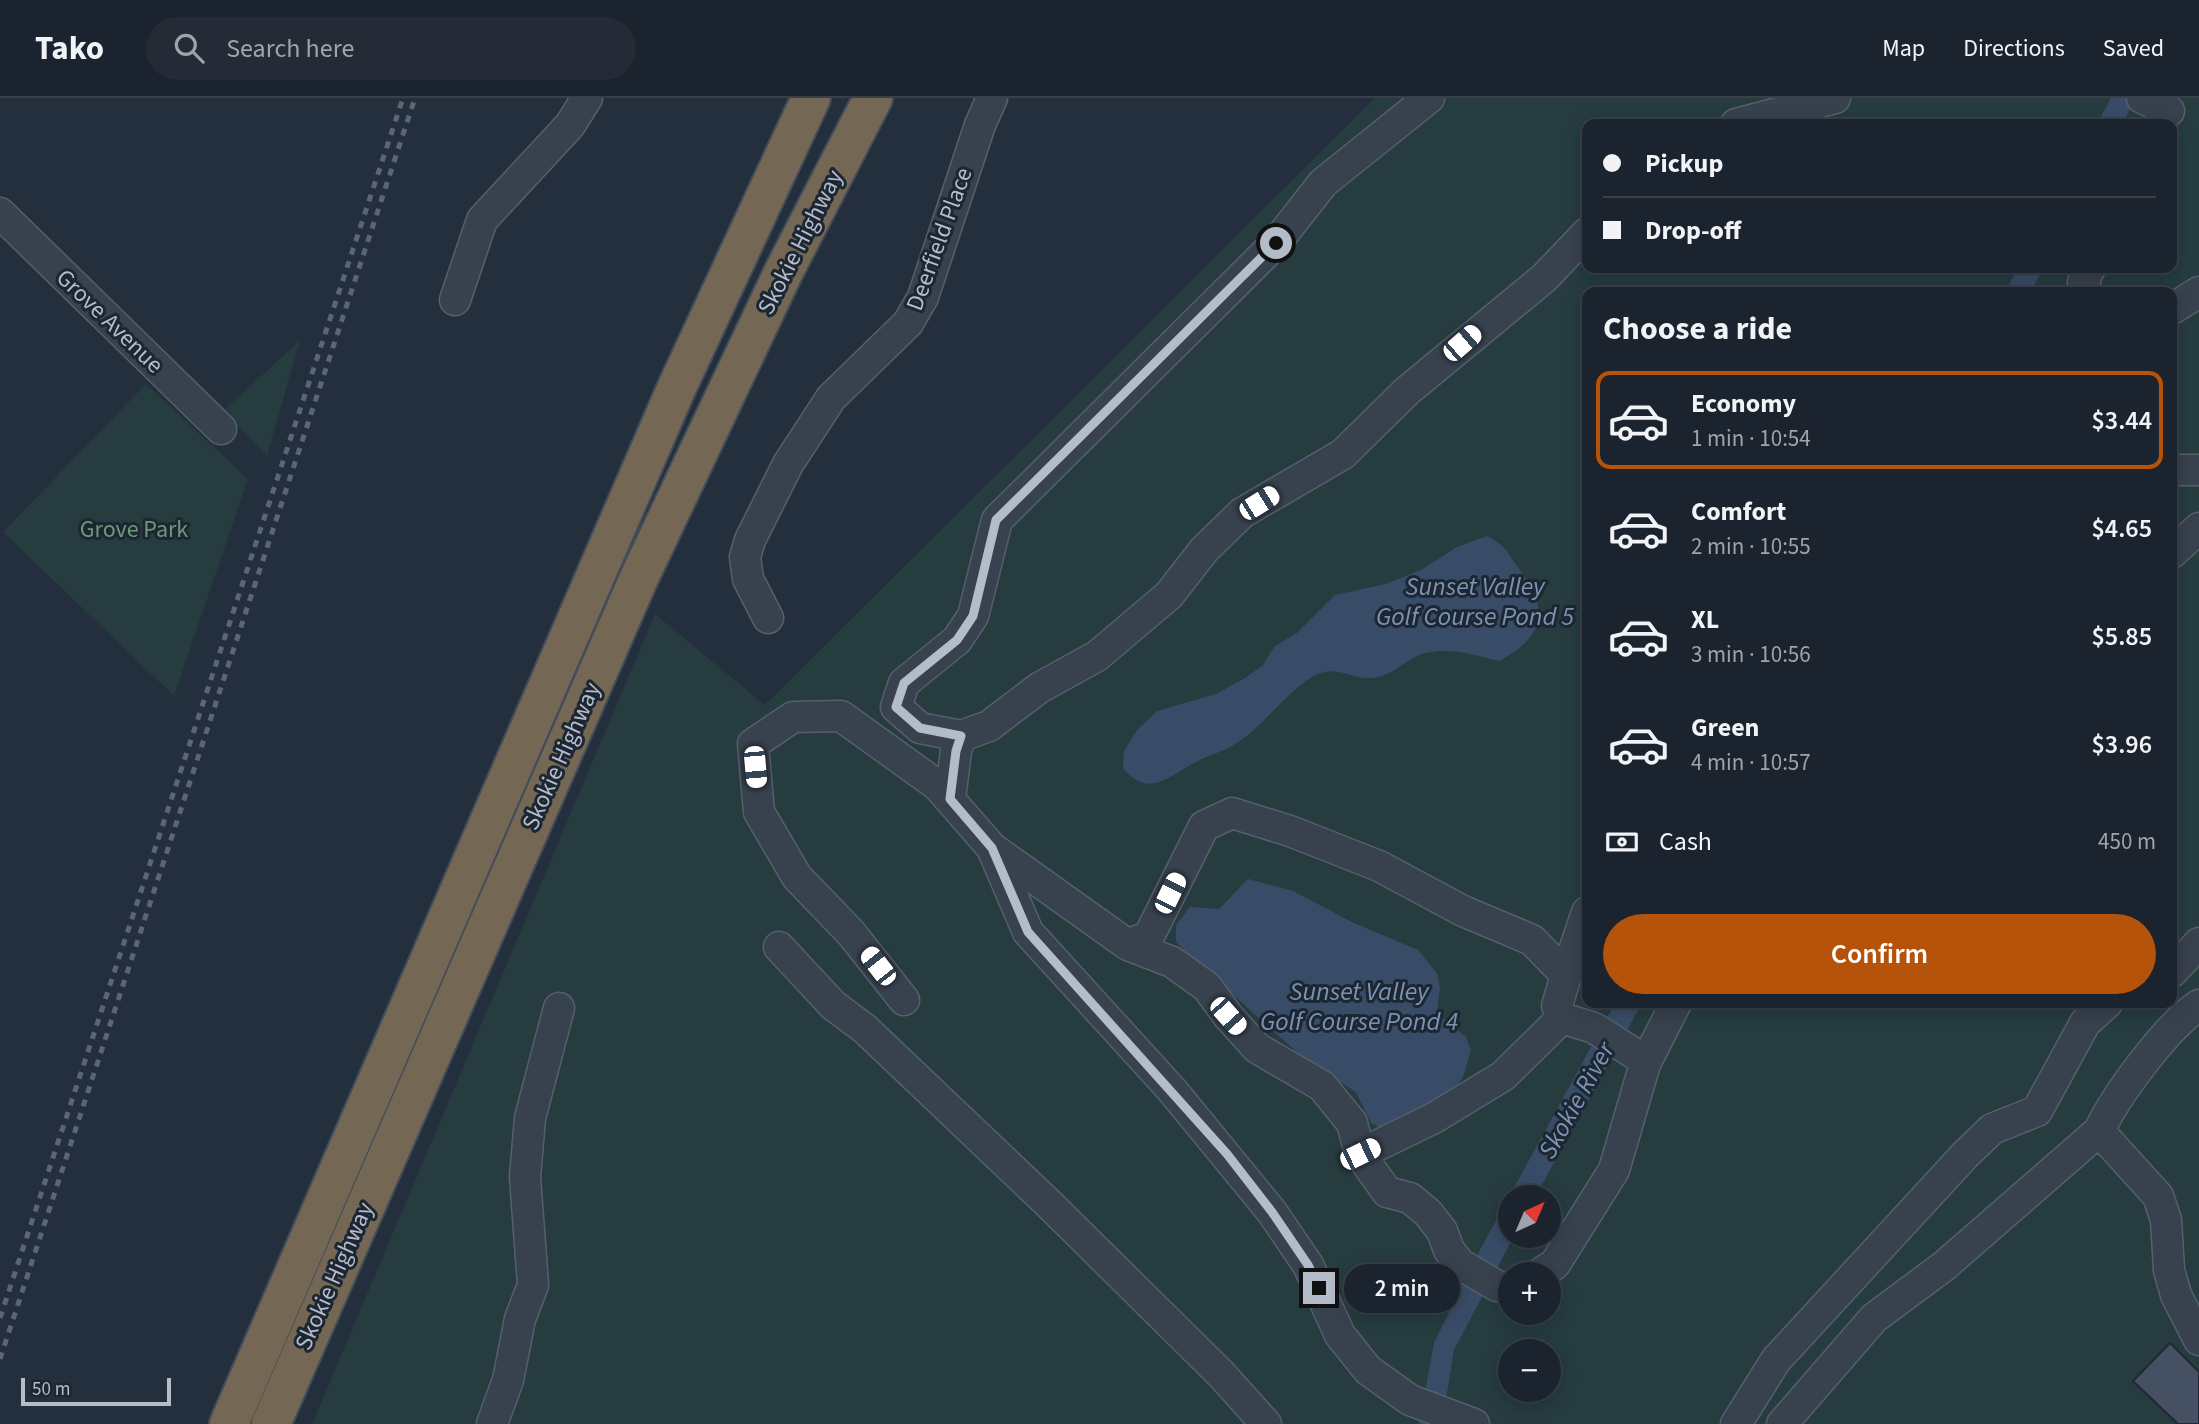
<!DOCTYPE html>
<meta charset="utf-8">
<style>
body{margin:0;font-family:"Source Sans 3",sans-serif;background:#242b36;color:#f1f3f6;height:100vh;display:flex;flex-direction:column;font-size:26px;white-space:nowrap}
*{box-sizing:border-box;margin:0}
p{font-size:23px;color:#a0a4aa}
.icon{flex:none;width:38px;height:38px;fill:none;stroke:currentColor;stroke-width:2;stroke-linecap:round;stroke-linejoin:round}
.map{position:relative;flex:1;overflow:hidden}
.details{position:absolute;left:1582px;top:189px;width:595px;height:721px;display:flex;flex-direction:column;background:#1b232e;border-radius:14px;box-shadow:0 4px 18px #0003,0 0 0 2px #39404a}
.details>*{flex:none}
.guide{position:absolute;left:1582px;top:21px;width:595px;height:154px;border-radius:14px;box-shadow:0 4px 18px #0003,0 0 0 2px #39404a;display:grid;align-content:center;height:154px;padding:0 21px;background:#1b232e}
.needle{width:46px;rotate:44deg}
.tools{position:absolute;left:1498px;top:1087px;display:grid;gap:14px}
.tools a{display:grid;place-items:center;width:63px;height:63px;border-radius:50%;background:#1b232e;box-shadow:0 4px 18px #0003,0 0 0 2px #39404a;font-size:35px}
.scale{position:absolute;left:21px;bottom:18px;width:150px;box-sizing:border-box;padding-left:7px;border:4px solid #b4bcc9;border-top:0;font-size:19px;line-height:24px;white-space:nowrap;color:#b4bcc9;-webkit-text-stroke:5px #1d2633;paint-order:stroke}
.end{position:absolute;width:32px;height:32px;margin:-16px;border:9px solid #b4bcc9;background:#111;box-shadow:0 0 0 4px #111}
.from{border-radius:50%}
.bubble{position:absolute;height:49px;border-radius:24px;background:#1b232e;box-shadow:0 4px 18px #0003,0 0 0 2px #39404a;font-size:23px;font-weight:600;line-height:49px;text-align:center}
.car{position:absolute;width:21px;height:42px;margin:-21px -10px;border-radius:9px;box-shadow:0 0 5px 2px #0007;background:linear-gradient(#fff 24%,#345 0 40%,#fff 0 76%,#345 0 86%,#fff 0)}
.guide b{display:flex;align-items:center;gap:24px;height:66px;font-size:26px}
.guide b+b{border-top:2px solid #39404a}
.guide i{width:18px;height:18px;background:#f1f3f6}
ul{padding:0;list-style:none}
li{display:flex;align-items:center;gap:21px;height:98px;margin:0 14px 10px;padding:0 7px;border:4px solid transparent;border-radius:14px}
li div{flex:1}
li b{display:block;font-size:26px}
li em{font-style:normal;font-weight:600}
li.active{border-color:#b45309}
li>.icon{width:63px;height:63px;stroke-width:1.5}
h2{padding:0 21px;font-size:32px;line-height:84px}
.pay{display:flex;align-items:center;gap:18px;height:77px;padding:0 21px;font-size:26px}
.pay p{margin-inline-start:auto}
.cta{display:flex;gap:14px;margin-top:auto;padding:14px 21px}
.cta a{flex:1;height:80px;border-radius:42px;background:#b45309;color:#fff;font-size:28px;font-weight:600;line-height:80px;text-align:center}
header{display:flex;align-items:center;gap:42px;box-sizing:border-box;height:98px;padding:0 35px;background:#1b232e;border-bottom:2px solid #39404a}
header strong{font-size:33px}
nav{display:flex;gap:38px;margin-inline-start:auto;font-size:24px}
.search{width:490px;height:63px;background:#242b36;display:flex;align-items:center;gap:18px;box-sizing:border-box;padding:0 24px;border-radius:38px;color:#a0a4aa;font-size:26px}
.map>svg:first-child{display:block}
</style>
<header>
<strong>Tako</strong>
<div class="search"><svg class="icon" aria-label="search" viewBox="0 0 24 24"><circle cx="10" cy="10" r="6"/><path d="M15 15l6 6"/></svg>Search here</div>
<nav><a>Map</a><a>Directions</a><a>Saved</a></nav>
</header>
<div class="map">
<svg width="2199" height="1326" viewBox="0 0 2199 1326">
<rect width="100%" height="100%" fill="#242f3e"/>
<!-- green -->
<path fill="#263c3f" fill-rule="evenodd" d="M1375 0H2199V1326H312L655 516 765 607ZM1587 26H2172V170H1587ZM1587 194H2172V905H1587ZM1510 1099H1549V1138H1510ZM1510 1176H1549V1214H1510ZM1510 1253H1549V1292H1510Z
M300 242 267 358 223 313Z
M146 286 248 381 174 598 3 434Z"/>
<!-- water -->
<path fill="#394c67" d="M2111 0H2136L2122 26H2097Z
M2018 170H2044L2030 194H2005Z
M1487 438C1508 449 1507 455 1520 472 1551 512 1543 540 1499 563 1478 557 1448 549 1426 555 1405 560 1391 581 1368 580 1353 580 1337 569 1321 575 1295 583 1262 631 1235 646 1223 654 1209 657 1196 664 1170 677 1148 702 1123 670L1124 653 1137 632 1157 613 1216 596 1245 580 1262 568 1275 548 1297 535 1335 497 1386 486 1421 472 1457 449Z
M1248 781 1293 793 1354 825 1418 852 1437 875 1440 890 1437 916 1466 939 1471 952 1463 979 1453 993 1384 1032 1371 1025 1356 994 1309 965 1192 860 1176 844V827L1190 809 1219 811Z
M1615 905H1642L1535 1099H1510V1138H1514L1454 1252 1442 1326H1419L1434 1245 1481 1150Z"/>
<!-- building -->
<path fill="#455162" stroke="#1f2835" stroke-width="2" d="M2170 1245 2199 1274V1326H2178L2133 1283Z"/>
<g fill="none" stroke-linecap="round" stroke-linejoin="round">
<defs>
<path id="minor" d="M1429 0 1323 85 1276 145 997 422 973 518 957 542 904 585 896 609 920 630 961 638 989 628 1039 590 1097 558 1169 497 1204 452 1242 415 1343 356 1407 293 1544 180 1587 135
M2142 0 2169 13
M1736 26 1835 0
M0 115 221 331
M2087 194 2083 184 2090 170
M455 202 482 122 570 27 587 0
M2172 211 2199 194
M2172 372H2199
M2172 455 2199 430
M768 520 748 481 745 459 750 442 788 366 831 300 908 225 923 199 980 27 992 0
M950 701 956 653 961 638
M992 750 1128 847 1172 864 1207 889 1228 918 1257 950 1322 988 1352 1025 1360 1056 1387 1094 1410 1100 1428 1115 1442 1133 1449 1152 1460 1166 1497 1188 1510 1190
M1128 847 1149 838 1204 728 1232 715 1290 733 1379 768 1463 813 1532 842 1566 877 1557 908 1562 920 1594 930 1646 963
M779 849 833 907 865 931 1049 1106 1221 1276 1266 1326
M2172 874 2199 845
M1566 877 1587 814
M904 902 851 835 797 779 759 714 753 646 793 619 841 618 937 687 992 750 1028 834 1172 992 1272 1114 1308 1167 1340 1237 1368 1272 1410 1302 1474 1326
M2099 1033 2158 1098 2166 1122 2169 1172 2176 1197 2199 1242
M1360 1056 1434 1020 1503 978 1562 920
M1539 1176 1555 1166 1614 1072 1645 966 1676 905
M492 1326 508 1282 520 1221 533 1187 525 1079 530 1020 559 910
M1736 1326 1776 1262 1965 1057 1992 1031 2037 1013 2085 925 2107 905
M1782 1326 1874 1220 1944 1168 2099 1033C2116 997 2166 929 2199 907"/>
<path id="highway" d="M229 1326 677 289 811 0
M271 1326 638 482 784 173 873 0"/>
</defs>
<!-- minor casing -->
<use href="#minor" stroke="#565f6c" stroke-width="33"/>
<!-- highway casing -->
<use href="#highway" stroke="#434c59" stroke-width="42"/>
<!-- minor -->
<use href="#minor" stroke="#38414e" stroke-width="30"/>
<!-- highway -->
<use href="#highway" stroke="#746855" stroke-width="38"/>
<!-- rail -->
<path stroke="#5a6575" stroke-width="5" stroke-dasharray="7 7" stroke-linecap="butt" d="M0 1220 403 0
M0 1261 415 0"/>
</g>
<g fill="none" stroke-linecap="round" stroke-linejoin="round">
<!-- route -->
<path stroke="#b4bcc9" stroke-width="9" d="M1276 145 996 422 973 518 957 542 904 585 896 609 920 630 961 638 956 653 950 701 992 750 1028 834 1227 1056 1272 1114 1308 1167 1319 1190"/>
</g>
<g text-anchor="middle" stroke-width="6" stroke-linejoin="round" paint-order="stroke">
<!-- street labels -->
<g font-size="24" fill="#b4bcc9" stroke="#1d2633">
<text transform="translate(939 141) rotate(-70)" y="8">Deerfield Place</text>
<text transform="translate(800 144) rotate(-63)" y="8">Skokie Highway</text>
<text transform="translate(110 223) rotate(44)" y="8">Grove Avenue</text>
<text transform="translate(561 658) rotate(-66)" y="8">Skokie Highway</text>
<text transform="translate(334 1178) rotate(-66)" y="8">Skokie Highway</text>
</g>
<!-- park labels -->
<g font-size="24" fill="#6b9a76" stroke="#1d2633">
<text x="134" y="439">Grove Park</text>
</g>
<!-- water labels -->
<g font-size="26" font-style="italic" fill="#7c92b1" stroke="#1d2633">
<text x="1475" y="497">Sunset Valley<tspan x="1475" dy="30">Golf Course Pond 5</tspan></text>
<text x="1359" y="902">Sunset Valley<tspan x="1359" dy="30">Golf Course Pond 4</tspan></text>
<text transform="translate(1576 1002) rotate(-61)" y="9">Skokie River</text>
</g>
</g>
</svg>
<div class="tools">
<a><svg class="needle" viewBox="-14 -14 28 28"><path d="M0-13l5 13h-10z" fill="#e53935"/><path d="M0 13l5-13h-10z" fill="#a0a4aa"/></svg></a>
<a>+</a>
<a>−</a>
</div>
<div class="scale">50 m</div>
<i class="end from" style="left:1276px;top:145px"></i>
<i class="end" style="left:1319px;top:1190px"></i>
<div class="bubble" style="left:1344px;top:1166px;width:116px">2 min</div>
<i class="car" style="left:1462px;top:245px;rotate:49deg"></i>
<i class="car" style="left:1259px;top:405px;rotate:58deg"></i>
<i class="car" style="left:755px;top:669px;rotate:175deg"></i>
<i class="car" style="left:1170px;top:795px;rotate:26deg"></i>
<i class="car" style="left:878px;top:868px;rotate:322deg"></i>
<i class="car" style="left:1228px;top:918px;rotate:138deg"></i>
<i class="car" style="left:1360px;top:1056px;rotate:64deg"></i>
<div class="guide">
<b><i class="from"></i>Pickup</b>
<b><i></i>Drop-off</b>
</div>
<section class="details">
<h2>Choose a ride</h2>
<ul>
<li class="active"><svg class="icon" aria-label="car" viewBox="0 0 24 24"><path d="M5 17H2v-5l4-1 3-4h7l3 4 3 1v5h-3M9 17h6M6 11h13"/><circle cx="7" cy="17" r="2"/><circle cx="17" cy="17" r="2"/></svg><div><b>Economy</b><p>1 min · 10:54</p></div><em>$3.44</em></li>
<li><svg class="icon" aria-label="car" viewBox="0 0 24 24"><path d="M5 17H2v-5l4-1 3-4h7l3 4 3 1v5h-3M9 17h6M6 11h13"/><circle cx="7" cy="17" r="2"/><circle cx="17" cy="17" r="2"/></svg><div><b>Comfort</b><p>2 min · 10:55</p></div><em>$4.65</em></li>
<li><svg class="icon" aria-label="car" viewBox="0 0 24 24"><path d="M5 17H2v-5l4-1 3-4h7l3 4 3 1v5h-3M9 17h6M6 11h13"/><circle cx="7" cy="17" r="2"/><circle cx="17" cy="17" r="2"/></svg><div><b>XL</b><p>3 min · 10:56</p></div><em>$5.85</em></li>
<li><svg class="icon" aria-label="car" viewBox="0 0 24 24"><path d="M5 17H2v-5l4-1 3-4h7l3 4 3 1v5h-3M9 17h6M6 11h13"/><circle cx="7" cy="17" r="2"/><circle cx="17" cy="17" r="2"/></svg><div><b>Green</b><p>4 min · 10:57</p></div><em>$3.96</em></li>
</ul>
<div class="pay"><svg class="icon" aria-label="cash" viewBox="0 0 24 24"><path d="M3 7h18v10H3z"/><circle cx="12" cy="12" r="2"/></svg>Cash<p>450 m</p></div>
<div class="cta"><a>Confirm</a></div>
</section>
</div>
